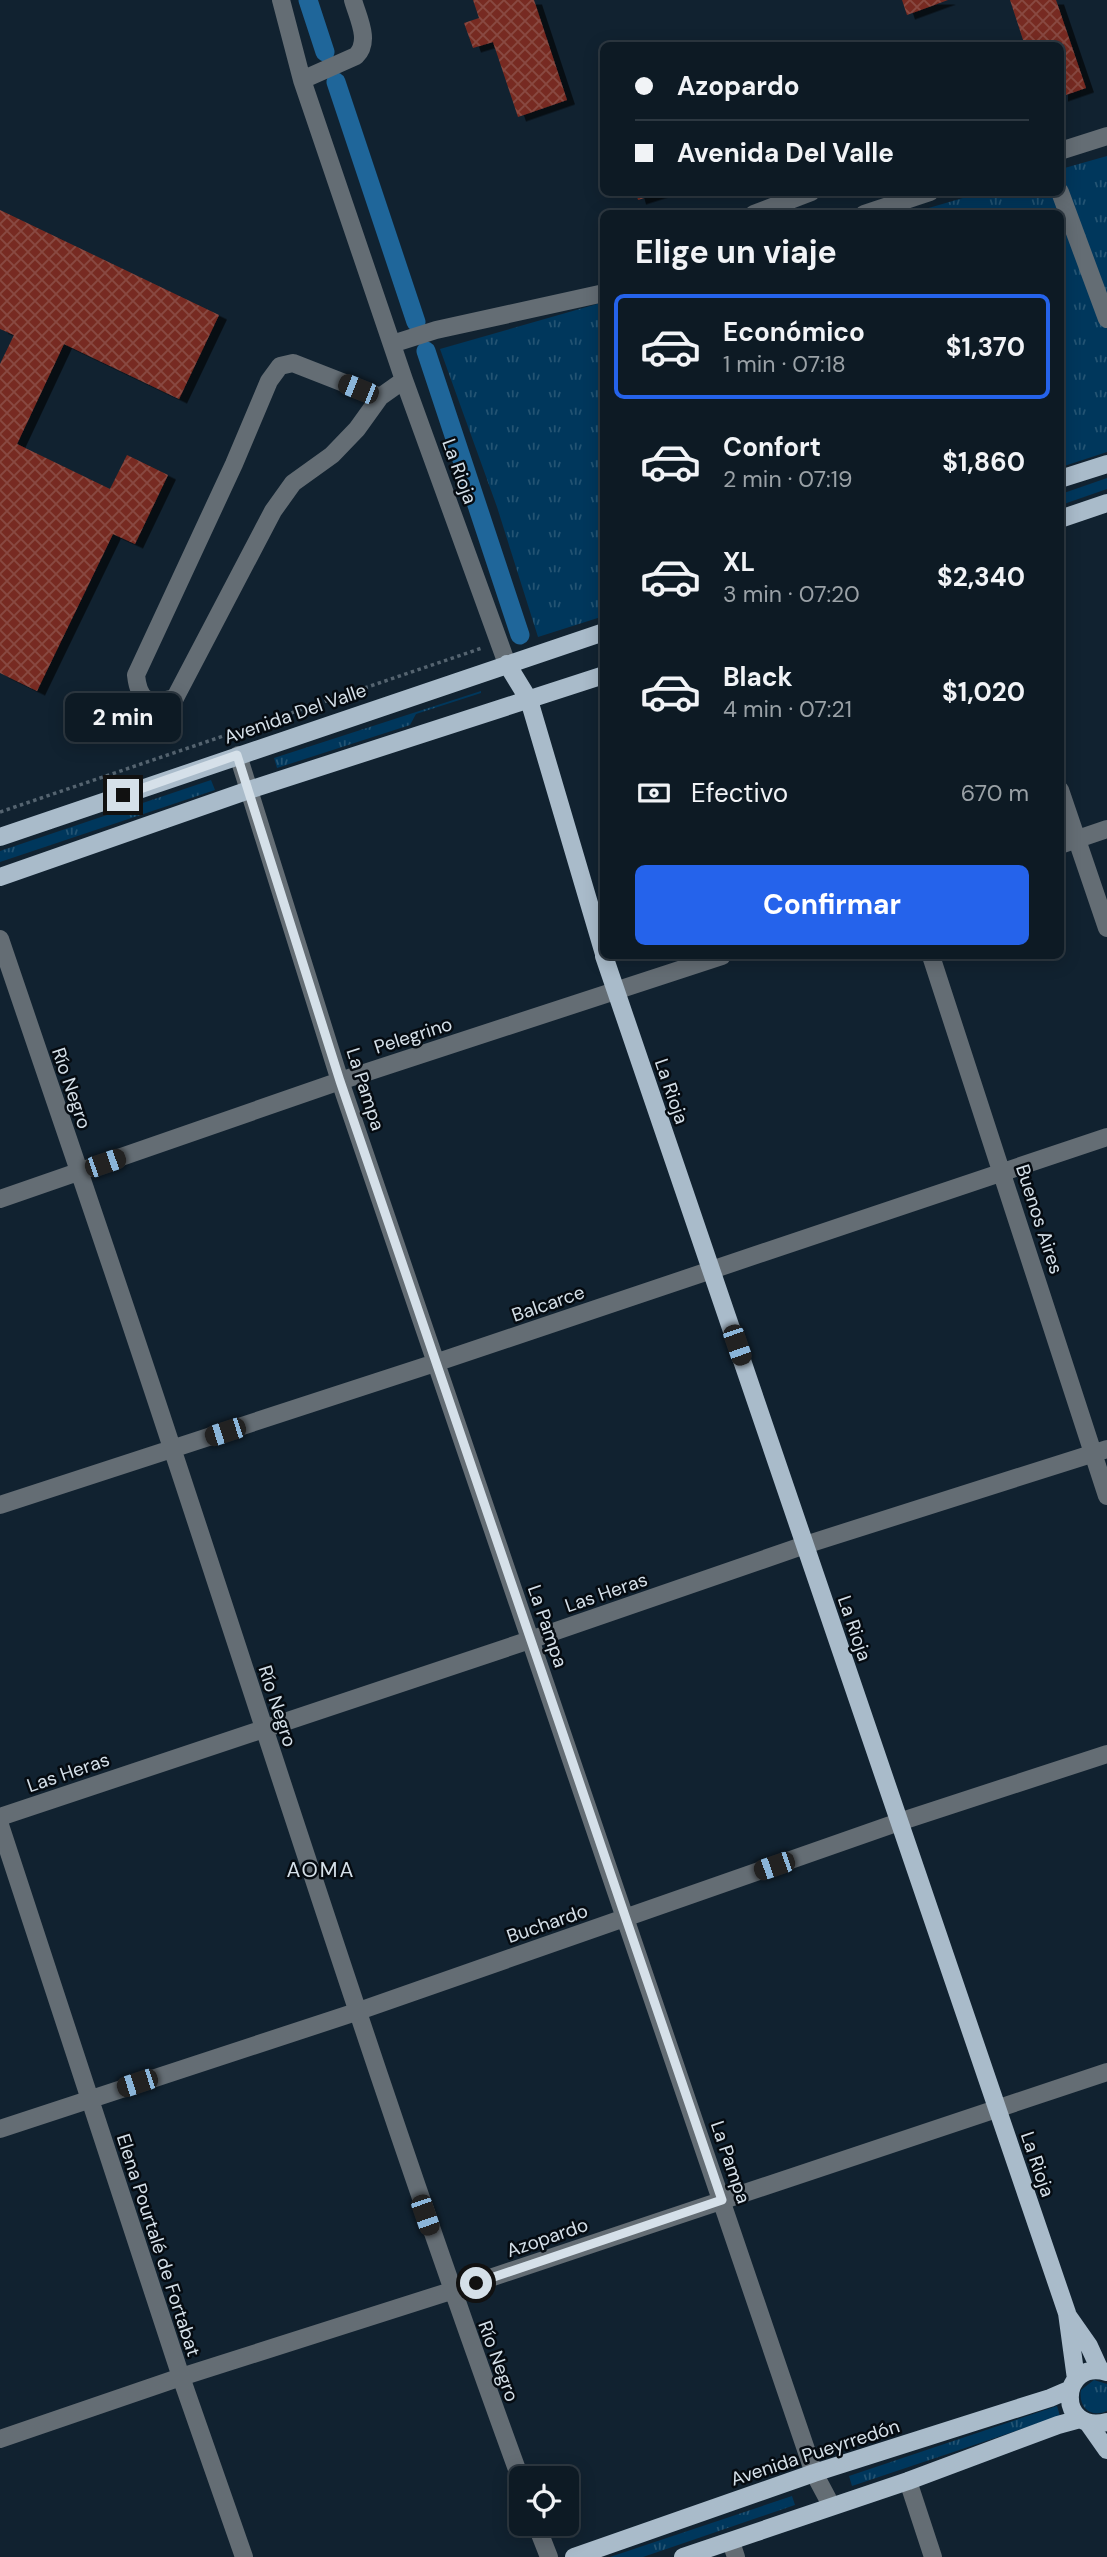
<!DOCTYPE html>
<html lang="es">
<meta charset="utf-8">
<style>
body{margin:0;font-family:"DM Sans",sans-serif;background:#16232c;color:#f1f3f6;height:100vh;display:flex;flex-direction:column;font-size:26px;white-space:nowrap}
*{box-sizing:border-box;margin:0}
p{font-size:23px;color:#9aa1a6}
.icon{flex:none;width:38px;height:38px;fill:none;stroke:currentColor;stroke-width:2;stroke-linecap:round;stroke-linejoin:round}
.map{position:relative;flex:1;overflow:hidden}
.panel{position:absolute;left:600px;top:210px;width:464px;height:749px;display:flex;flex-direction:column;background:#0d1a24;border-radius:10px;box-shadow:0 4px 18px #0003,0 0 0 2px #2d3841}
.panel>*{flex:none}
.guide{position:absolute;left:600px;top:42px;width:464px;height:154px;border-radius:10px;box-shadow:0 4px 18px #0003,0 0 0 2px #2d3841;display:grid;align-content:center;height:154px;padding:0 35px;background:#0d1a24}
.tools{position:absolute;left:509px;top:2466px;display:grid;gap:14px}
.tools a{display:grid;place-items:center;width:70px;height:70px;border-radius:10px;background:#0d1a24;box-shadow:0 4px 18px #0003,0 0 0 2px #2d3841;font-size:35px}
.end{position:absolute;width:32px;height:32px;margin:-16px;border:9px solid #d5e0e9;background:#111;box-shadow:0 0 0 4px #111}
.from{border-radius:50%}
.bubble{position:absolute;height:49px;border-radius:10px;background:#0d1a24;box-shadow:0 4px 18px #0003,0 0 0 2px #2d3841;font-size:23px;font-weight:700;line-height:49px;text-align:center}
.car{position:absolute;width:21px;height:42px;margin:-21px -10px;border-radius:9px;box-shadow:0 0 5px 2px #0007;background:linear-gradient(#222 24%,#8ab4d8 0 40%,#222 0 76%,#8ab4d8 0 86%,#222 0)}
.guide b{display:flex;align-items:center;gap:24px;height:66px;font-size:26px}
.guide b+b{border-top:2px solid #2d3841}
.guide i{width:18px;height:18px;background:#f1f3f6}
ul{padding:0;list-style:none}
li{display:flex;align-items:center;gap:21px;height:105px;margin:0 14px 10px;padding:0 21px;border:4px solid transparent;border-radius:10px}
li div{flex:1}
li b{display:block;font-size:26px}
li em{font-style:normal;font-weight:700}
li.active{border-color:#2563eb}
li>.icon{width:63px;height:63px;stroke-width:1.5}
h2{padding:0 35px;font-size:32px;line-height:84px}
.pay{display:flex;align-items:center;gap:18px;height:77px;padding:0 35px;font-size:26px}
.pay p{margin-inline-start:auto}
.primary-button{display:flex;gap:14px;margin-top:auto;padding:14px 35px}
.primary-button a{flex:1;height:80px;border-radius:10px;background:#2563eb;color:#fff;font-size:28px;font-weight:700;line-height:80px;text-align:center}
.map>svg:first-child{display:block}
</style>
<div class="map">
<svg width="1107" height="2557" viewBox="0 0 1107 2557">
<defs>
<pattern id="grass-tufts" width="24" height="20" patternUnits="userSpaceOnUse" patternTransform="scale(1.75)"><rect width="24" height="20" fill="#00375c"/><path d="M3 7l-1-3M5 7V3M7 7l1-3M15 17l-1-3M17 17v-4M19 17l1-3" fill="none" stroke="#245473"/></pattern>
<pattern id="building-cross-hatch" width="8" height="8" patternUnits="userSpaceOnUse" patternTransform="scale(1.75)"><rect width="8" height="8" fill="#772c22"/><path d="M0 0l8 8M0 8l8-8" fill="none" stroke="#894a42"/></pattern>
<filter id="shadow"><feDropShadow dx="8" dy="4.5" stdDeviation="0" flood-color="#0009"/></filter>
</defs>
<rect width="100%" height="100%" fill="#112230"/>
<!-- grass -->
<path fill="url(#grass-tufts)" d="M1107 156V452L1061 467 1060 214H908L980 193 1060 192 1061 169Z
M604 302V616L538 637 497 507 440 349Z
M1107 478V489L1061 505V494Z
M481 691V693L416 714 410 725 277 768 274 758Z
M211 780 215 790 0 862V851Z
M1094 2380 1107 2384V2411C1091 2418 1078 2408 1081 2390Z
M1057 2406 1060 2416 852 2486 849 2476Z
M792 2496 795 2505 643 2557H610Z"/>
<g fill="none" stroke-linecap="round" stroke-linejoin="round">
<!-- canal -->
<path stroke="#1f669a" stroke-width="19" d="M308 0 325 52
M336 82 416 322
M426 351 520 635"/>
</g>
<!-- building -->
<path fill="url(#building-cross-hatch)" filter="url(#shadow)" d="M473 0H534L567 100 518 117 493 42 473 48 464 23 479 18Z
M902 0H948L907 15Z
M1010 0H1056L1086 88 1060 97V46H1025Z
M636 192H660V193L638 200Z
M0 210 219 315 179 399 64 344 17 444 110 489 127 455 168 475 135 544 113 534 37 691 0 673V364L14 335 0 329Z"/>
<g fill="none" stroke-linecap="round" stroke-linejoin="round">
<!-- path -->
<path stroke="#556470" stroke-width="3.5" stroke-dasharray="3.5 3.5" stroke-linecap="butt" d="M0 812 482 648"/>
<!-- minor -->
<path stroke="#646d74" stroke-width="18" d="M281 0 302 80 404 380 507 664
M302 80 356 56C371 41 358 18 353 0
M1060 151 1107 136
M1060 192 1107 319
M754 214 811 192
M864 214 930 192
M392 344 436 330 604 293
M380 397 357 429 332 455 293 483 273 511 175 698C150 705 139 703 136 675L234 464 269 381 280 366 293 363 380 397 404 380
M238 755 340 1081 814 2473 831 2505
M1060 790 1107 928
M1060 845 1107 829
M0 939C58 1110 117 1280 173 1451 287 1796 397 2142 522 2483
M931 956 1107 1496
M0 1199 340 1081 722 956
M0 1505 435 1363 1107 1137
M0 1817 530 1640 805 1545 1107 1449
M0 1825 181 2377 244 2557
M0 2129 356 2012 899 1822 1107 1754
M0 2439 181 2377 451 2291 1107 2072
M908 2481 933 2557
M536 2524 549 2557
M731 2542 736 2557"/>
<!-- major -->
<path stroke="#a9bbca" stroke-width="18" d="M1060 479 1107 464
M1060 519 1107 503
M507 664 529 700 604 954
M0 837 604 632
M0 877 249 790 604 675
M604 956 1067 2313 1076 2379
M1068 2316 1089 2346 1100 2370
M1107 2372C1059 2358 1056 2435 1107 2422
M1088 2423 1107 2450
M574 2557 814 2473 1050 2398 1071 2389
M683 2557 908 2481 1058 2425 1080 2419"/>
</g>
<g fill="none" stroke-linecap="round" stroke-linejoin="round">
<!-- route -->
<path stroke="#d5e0e9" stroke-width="9" d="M123 795 237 755 340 1081 722 2200 476 2283"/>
</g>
<g text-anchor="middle" stroke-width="5" stroke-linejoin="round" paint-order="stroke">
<!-- street labels -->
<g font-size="19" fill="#d5e0e9" stroke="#050b11">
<text transform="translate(460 471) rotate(70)" y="7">La Rioja</text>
<text transform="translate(295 713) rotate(-19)" y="7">Avenida Del Valle</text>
<text transform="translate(413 1035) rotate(-18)" y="7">Pelegrino</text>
<text transform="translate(72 1088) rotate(71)" y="7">Río Negro</text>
<text transform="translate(366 1089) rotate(72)" y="7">La Pampa</text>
<text transform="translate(672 1091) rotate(71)" y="7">La Rioja</text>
<text transform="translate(1040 1219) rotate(72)" y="7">Buenos Aires</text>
<text transform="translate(548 1303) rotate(-19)" y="7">Balcarce</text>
<text transform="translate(606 1592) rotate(-19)" y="7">Las Heras</text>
<text transform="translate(548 1626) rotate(71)" y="7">La Pampa</text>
<text transform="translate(855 1628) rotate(71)" y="7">La Rioja</text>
<text transform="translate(278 1706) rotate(72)" y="7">Río Negro</text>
<text transform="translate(68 1772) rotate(-19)" y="7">Las Heras</text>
<text transform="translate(547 1923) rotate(-19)" y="7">Buchardo</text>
<text transform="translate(731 2162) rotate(71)" y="7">La Pampa</text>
<text transform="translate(1038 2164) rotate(71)" y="7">La Rioja</text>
<text transform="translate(547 2237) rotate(-19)" y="7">Azopardo</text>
<text transform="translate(159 2245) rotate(72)" y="7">Elena Pourtalé de Fortabat</text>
<text transform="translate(499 2361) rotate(70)" y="7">Río Negro</text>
<text transform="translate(815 2452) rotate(-18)" y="7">Avenida Pueyrredón</text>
</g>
<!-- neighbourhood labels -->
<g font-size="21" letter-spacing="2" fill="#d5e0e9" stroke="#050b11">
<text x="321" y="1877">AOMA</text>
</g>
</g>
</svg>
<div class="tools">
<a><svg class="icon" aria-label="locate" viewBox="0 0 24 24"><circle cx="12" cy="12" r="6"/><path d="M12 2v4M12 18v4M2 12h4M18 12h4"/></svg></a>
</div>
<i class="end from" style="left:476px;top:2283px"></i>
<i class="end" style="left:123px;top:795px"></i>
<div class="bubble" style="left:65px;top:693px;width:116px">2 min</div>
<i class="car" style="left:358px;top:389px;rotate:292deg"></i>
<i class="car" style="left:105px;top:1163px;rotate:71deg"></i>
<i class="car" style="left:737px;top:1345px;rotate:161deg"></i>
<i class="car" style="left:225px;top:1432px;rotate:252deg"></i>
<i class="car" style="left:774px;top:1866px;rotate:251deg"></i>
<i class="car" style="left:137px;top:2083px;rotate:252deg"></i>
<i class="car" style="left:425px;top:2215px;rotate:161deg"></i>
<div class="guide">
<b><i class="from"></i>Azopardo</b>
<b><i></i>Avenida Del Valle</b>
</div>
<section class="panel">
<h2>Elige un viaje</h2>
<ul>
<li class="active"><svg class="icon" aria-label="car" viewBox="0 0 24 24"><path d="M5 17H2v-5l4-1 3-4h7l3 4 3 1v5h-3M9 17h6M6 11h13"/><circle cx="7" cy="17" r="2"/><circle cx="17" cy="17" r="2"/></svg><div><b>Económico</b><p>1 min · 07:18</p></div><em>$1,370</em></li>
<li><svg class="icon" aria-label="car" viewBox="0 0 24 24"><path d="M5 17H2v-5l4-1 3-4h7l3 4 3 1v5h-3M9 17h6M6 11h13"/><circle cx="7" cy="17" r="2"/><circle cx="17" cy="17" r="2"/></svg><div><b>Confort</b><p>2 min · 07:19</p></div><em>$1,860</em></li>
<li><svg class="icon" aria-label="car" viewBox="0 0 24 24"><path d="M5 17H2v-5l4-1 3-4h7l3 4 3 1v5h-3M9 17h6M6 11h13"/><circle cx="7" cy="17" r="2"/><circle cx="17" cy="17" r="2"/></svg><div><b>XL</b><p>3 min · 07:20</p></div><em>$2,340</em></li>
<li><svg class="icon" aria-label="car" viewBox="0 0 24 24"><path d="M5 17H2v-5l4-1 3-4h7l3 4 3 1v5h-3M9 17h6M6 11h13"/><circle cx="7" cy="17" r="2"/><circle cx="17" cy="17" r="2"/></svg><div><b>Black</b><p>4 min · 07:21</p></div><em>$1,020</em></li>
</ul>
<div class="pay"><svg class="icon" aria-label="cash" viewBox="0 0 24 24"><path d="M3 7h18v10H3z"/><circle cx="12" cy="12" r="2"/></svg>Efectivo<p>670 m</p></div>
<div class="primary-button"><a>Confirmar</a></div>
</section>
</div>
